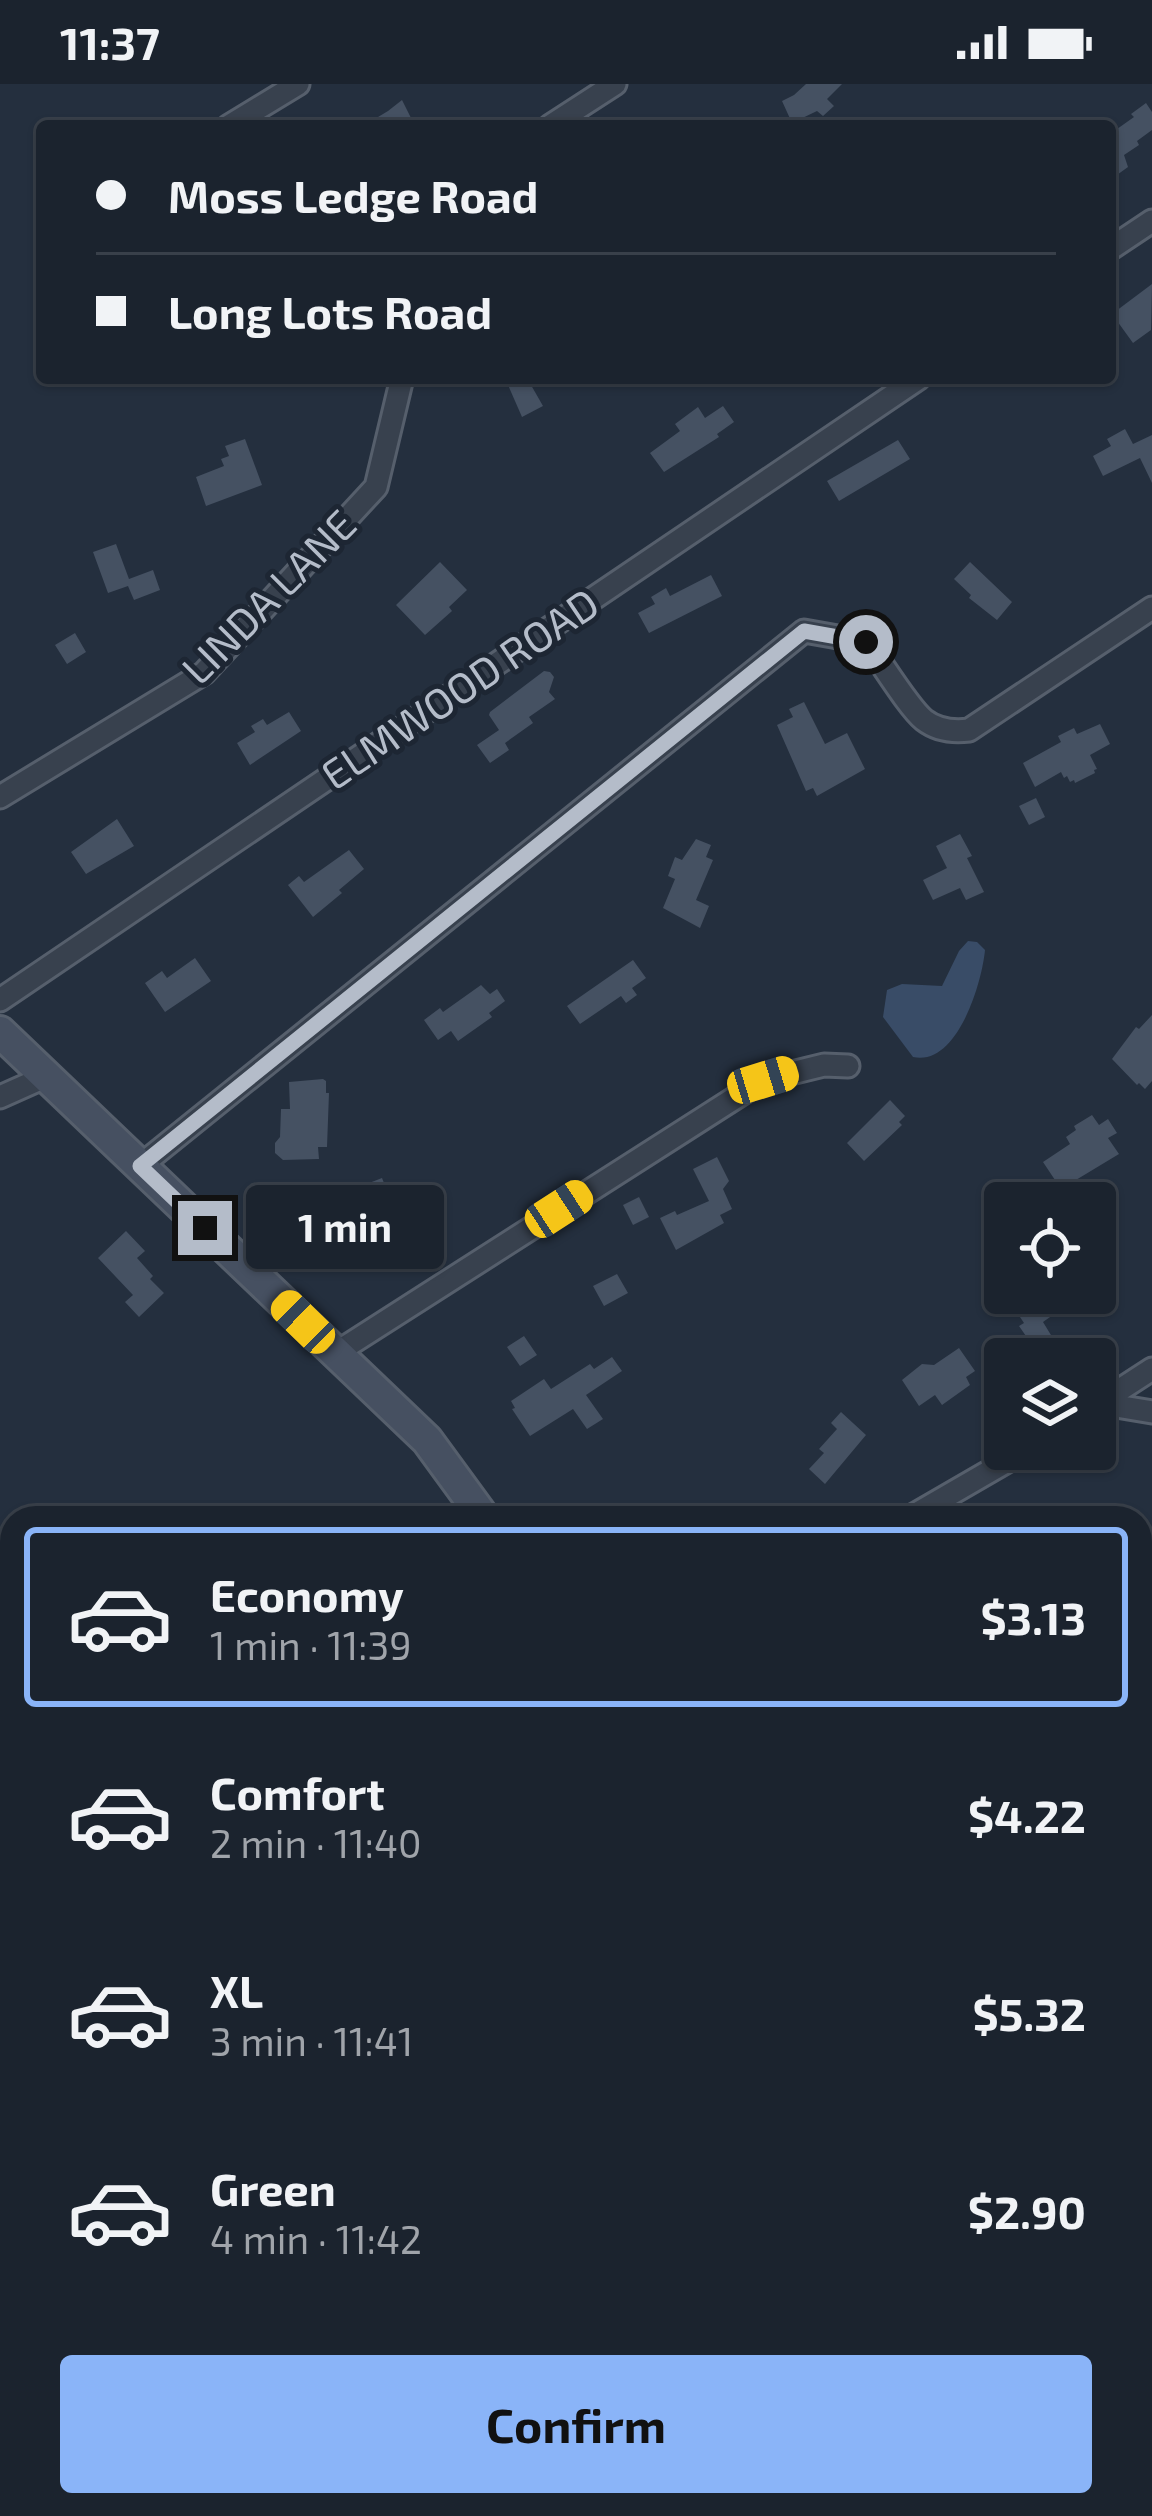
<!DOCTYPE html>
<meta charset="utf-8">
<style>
body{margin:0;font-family:"Exo 2",sans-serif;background:#282f3a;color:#f1f3f6;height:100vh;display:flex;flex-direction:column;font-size:45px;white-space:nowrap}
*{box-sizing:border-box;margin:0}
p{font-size:39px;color:#a0a4aa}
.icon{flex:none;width:66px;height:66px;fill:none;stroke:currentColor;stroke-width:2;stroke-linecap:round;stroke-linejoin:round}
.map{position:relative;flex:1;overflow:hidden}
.details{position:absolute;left:0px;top:1422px;width:1152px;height:1011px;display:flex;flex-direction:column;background:#1b232e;border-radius:36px 36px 0 0;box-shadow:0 3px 9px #0004,0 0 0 3px #39404a}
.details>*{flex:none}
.hud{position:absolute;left:36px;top:36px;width:1080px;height:264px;border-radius:12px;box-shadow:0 3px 9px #0004,0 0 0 3px #39404a;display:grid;align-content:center;height:264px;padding:0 60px;background:#1b232e}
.fabs{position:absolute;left:984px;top:1098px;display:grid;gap:24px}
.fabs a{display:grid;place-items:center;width:132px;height:132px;border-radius:12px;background:#1b232e;box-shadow:0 3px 9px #0004,0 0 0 3px #39404a;font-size:60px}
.end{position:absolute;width:54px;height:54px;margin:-27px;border:15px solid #b4bcc9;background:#111;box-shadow:0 0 0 6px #111}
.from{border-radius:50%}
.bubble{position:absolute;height:84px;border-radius:12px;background:#1b232e;box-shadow:0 3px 9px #0004,0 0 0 3px #39404a;font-size:39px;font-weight:700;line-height:84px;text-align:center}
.car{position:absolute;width:36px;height:72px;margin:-36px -18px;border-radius:15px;box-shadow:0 0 9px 3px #0007;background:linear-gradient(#f5c518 24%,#345 0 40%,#f5c518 0 76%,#345 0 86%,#f5c518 0)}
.hud b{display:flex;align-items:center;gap:42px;height:114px;font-size:45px}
.hud b+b{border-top:3px solid #39404a}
.hud i{width:30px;height:30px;background:#f1f3f6}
ul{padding:21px 0 0;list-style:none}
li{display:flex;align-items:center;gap:36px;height:180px;margin:0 24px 18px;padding:0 36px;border:6px solid transparent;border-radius:12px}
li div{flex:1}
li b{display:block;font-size:45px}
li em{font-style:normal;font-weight:700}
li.active{border-color:#8ab4f8}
li>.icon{width:108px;height:108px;stroke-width:1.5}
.primary-button{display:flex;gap:24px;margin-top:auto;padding:24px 60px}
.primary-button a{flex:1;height:138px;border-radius:12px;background:#8ab4f8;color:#111;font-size:48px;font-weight:700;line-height:138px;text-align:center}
.status{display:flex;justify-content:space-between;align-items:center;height:84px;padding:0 60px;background:#1b232e;direction:ltr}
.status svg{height:33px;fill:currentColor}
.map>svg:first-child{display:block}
</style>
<div class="status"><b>11:37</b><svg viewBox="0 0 49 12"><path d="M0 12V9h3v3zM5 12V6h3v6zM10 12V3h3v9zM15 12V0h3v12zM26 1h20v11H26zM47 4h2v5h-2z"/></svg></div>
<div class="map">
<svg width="1152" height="2432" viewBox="0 0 1152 2432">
<rect width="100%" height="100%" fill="#242f3e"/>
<!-- green -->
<path fill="#263c3f" d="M0 1496 12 1511V1622L0 1631Z
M12 1634V1782L7 1787 0 1778V1643Z"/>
<!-- water -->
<path fill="#394c67" d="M968 857 977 858 985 866C982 899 957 983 913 973L883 933 887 906 902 900 942 902 959 867Z"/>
<!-- building -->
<path fill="#455162" d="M806 0H842L827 15 834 22 823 32 817 27 792 39 782 17 794 11Z
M402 16 415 42H363L388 27Z
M1146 19 1152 28V46L1137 57 1139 61 1124 71 1128 83 1110 96V50L1134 33 1131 30Z
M1152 200 1151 246 1133 259 1112 230Z
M505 294H527L543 322 522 333Z
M723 322 734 338 717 350 719 353 664 388 650 369 680 347 675 340 698 323 705 334Z
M1125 345 1133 360 1152 351V399L1140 374 1103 392 1093 372 1111 362 1107 355Z
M245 355 262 401 206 422 196 393 224 382 221 375 229 372 225 362Z
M898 356 910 375 839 417 827 397Z
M116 460 129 495 153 486 160 506 134 516 128 502 108 509 93 468Z
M440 478 467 506 449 523 452 527 425 551 396 521Z
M970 478 1012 518 997 536 969 514 971 511 954 495Z
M711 491 722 512 649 549 638 529 655 520 651 513 666 504 670 512Z
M75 549 86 568 67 580 55 561Z
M544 587 550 588 554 593 549 608 555 615 529 633 533 639 505 659 509 666 490 679 477 661 499 646 489 631 490 628Z
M804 618 825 660 847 649 865 685 817 712 813 704 806 707 777 641 793 633 789 625Z
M289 628 301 647 250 681 237 659 255 648 251 642 263 635 267 641Z
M1100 640 1110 660 1090 671 1097 685 1094 686 1095 689 1075 699 1074 696 1070 698 1067 692 1064 694 1061 688 1035 703 1023 679 1061 658 1058 652 1074 644 1077 650Z
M1036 714 1045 733 1029 741 1019 722Z
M117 735 134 762 86 790 71 768Z
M960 750 972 772 967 774 984 808 966 816 960 804 933 816 923 796 947 784 936 762Z
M696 755 711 761 706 773 713 776 696 816 709 822 700 844 663 824 675 795 668 792 675 773 682 776Z
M349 766 364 785 339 806 342 809 313 833 288 801 299 792 304 798Z
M195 874 211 897 165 928 145 899 162 887 167 894Z
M633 876 646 894 632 904 637 911 626 919 621 912 580 940 567 922Z
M481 901 490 910 497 905 505 917 489 929 492 933 458 957 451 947 438 956 424 936 440 924 443 928Z
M1152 931V997L1145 1005 1139 999 1137 1001 1112 975 1136 943 1139 945Z
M323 995 326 997V1009H329L327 1063H318L319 1075 283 1076 275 1069V1059L280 1053 281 1025H290L289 998Z
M890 1016 905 1032 899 1038 902 1041 864 1077 847 1059Z
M1092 1031 1099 1041 1108 1035 1117 1049 1108 1054 1119 1070 1061 1105 1043 1078 1070 1060 1066 1053 1076 1046 1074 1042Z
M717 1073 729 1097 723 1105 732 1125 720 1131 724 1139 676 1166 660 1134 675 1127 677 1131 709 1117 693 1085Z
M382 1094 388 1109 396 1107 400 1116 407 1113 413 1129 401 1133 407 1149 400 1156 405 1171 373 1183 365 1163 382 1156 364 1101Z
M639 1113 649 1133 633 1141 623 1121Z
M126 1147 145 1167 137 1174 153 1192 150 1195 164 1209 139 1233 125 1218 133 1211 98 1174Z
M617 1190 628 1209 604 1222 593 1202Z
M1004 1209H1084L1043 1238 1054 1256 1037 1268 1019 1242 1024 1239Z
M524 1252 537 1271 520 1282 507 1263Z
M959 1264 975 1287 966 1293 970 1301 942 1321 935 1311 919 1322 902 1296 922 1280 934 1281Z
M612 1273 622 1287 586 1311 603 1335 587 1345 573 1325 530 1352 512 1325 515 1324 511 1317 544 1295 551 1305 590 1280 594 1285Z
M841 1328 866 1351 825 1400 809 1385 824 1369 819 1365 837 1345 831 1339Z"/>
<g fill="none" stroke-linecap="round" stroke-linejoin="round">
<defs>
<path id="minor" d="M229 42 298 0
M550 42 615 0
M1110 165 1152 137
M0 713 204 589 376 403 402 294
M0 916 919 294
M0 1013 47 992
M140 1082 804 547 866 558C880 576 908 623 924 636 937 646 953 648 969 646L1152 524
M336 1269 763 996 824 981 848 982
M1098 1319 1152 1328
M1095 1322 1152 1285
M909 1434 1028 1365
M0 1885 12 1875
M1140 2293 1152 2286"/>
<path id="secondary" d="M0 948 427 1356 484 1434
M1139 2421 1147 2432"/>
</defs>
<!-- minor casing -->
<use href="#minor" stroke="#565f6c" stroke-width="27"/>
<!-- secondary casing -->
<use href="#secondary" stroke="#565f6c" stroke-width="36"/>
<!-- minor -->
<use href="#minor" stroke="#38414e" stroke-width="21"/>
<!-- secondary -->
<use href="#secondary" stroke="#465061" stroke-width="30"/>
</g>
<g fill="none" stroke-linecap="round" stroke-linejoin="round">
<!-- route -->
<path stroke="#b4bcc9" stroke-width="15" d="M205 1144 140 1082 804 547 866 558"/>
</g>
<g text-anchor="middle" stroke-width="10" stroke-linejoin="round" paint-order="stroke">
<!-- street labels -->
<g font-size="42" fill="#b4bcc9" stroke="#1d2633">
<text transform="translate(269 513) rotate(-45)" y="15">LINDA LANE</text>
<text transform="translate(460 605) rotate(-34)" y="15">ELMWOOD ROAD</text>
</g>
</g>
</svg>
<div class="fabs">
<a><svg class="icon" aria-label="locate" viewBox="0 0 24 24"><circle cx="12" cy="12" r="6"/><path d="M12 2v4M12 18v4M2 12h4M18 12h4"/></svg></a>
<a><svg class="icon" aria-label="layers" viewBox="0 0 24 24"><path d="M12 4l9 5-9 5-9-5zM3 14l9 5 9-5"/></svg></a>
</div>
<i class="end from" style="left:866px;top:558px"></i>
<i class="end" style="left:205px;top:1144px"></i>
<div class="bubble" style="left:246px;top:1101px;width:198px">1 min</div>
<i class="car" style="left:763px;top:996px;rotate:73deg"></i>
<i class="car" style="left:559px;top:1125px;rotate:57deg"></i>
<i class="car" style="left:303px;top:1238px;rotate:314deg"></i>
<div class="hud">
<b><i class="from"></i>Moss Ledge Road</b>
<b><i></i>Long Lots Road</b>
</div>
<section class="details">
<ul>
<li class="active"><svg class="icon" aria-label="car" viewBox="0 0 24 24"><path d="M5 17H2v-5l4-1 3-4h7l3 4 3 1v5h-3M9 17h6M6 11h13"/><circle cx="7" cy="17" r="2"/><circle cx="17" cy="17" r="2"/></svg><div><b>Economy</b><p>1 min · 11:39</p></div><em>$3.13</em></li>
<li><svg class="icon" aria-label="car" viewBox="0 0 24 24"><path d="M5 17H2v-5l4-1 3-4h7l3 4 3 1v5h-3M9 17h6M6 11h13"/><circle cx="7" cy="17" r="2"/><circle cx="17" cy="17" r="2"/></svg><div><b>Comfort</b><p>2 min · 11:40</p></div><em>$4.22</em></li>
<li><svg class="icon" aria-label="car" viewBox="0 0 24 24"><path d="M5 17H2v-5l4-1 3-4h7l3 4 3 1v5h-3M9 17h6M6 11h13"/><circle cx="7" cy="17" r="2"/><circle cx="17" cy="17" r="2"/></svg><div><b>XL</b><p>3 min · 11:41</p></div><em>$5.32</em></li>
<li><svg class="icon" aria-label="car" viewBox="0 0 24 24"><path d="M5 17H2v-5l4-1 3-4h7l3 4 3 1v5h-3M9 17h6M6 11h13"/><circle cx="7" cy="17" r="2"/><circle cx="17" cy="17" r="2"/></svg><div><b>Green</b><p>4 min · 11:42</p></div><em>$2.90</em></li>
</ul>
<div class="primary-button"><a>Confirm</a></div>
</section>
</div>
